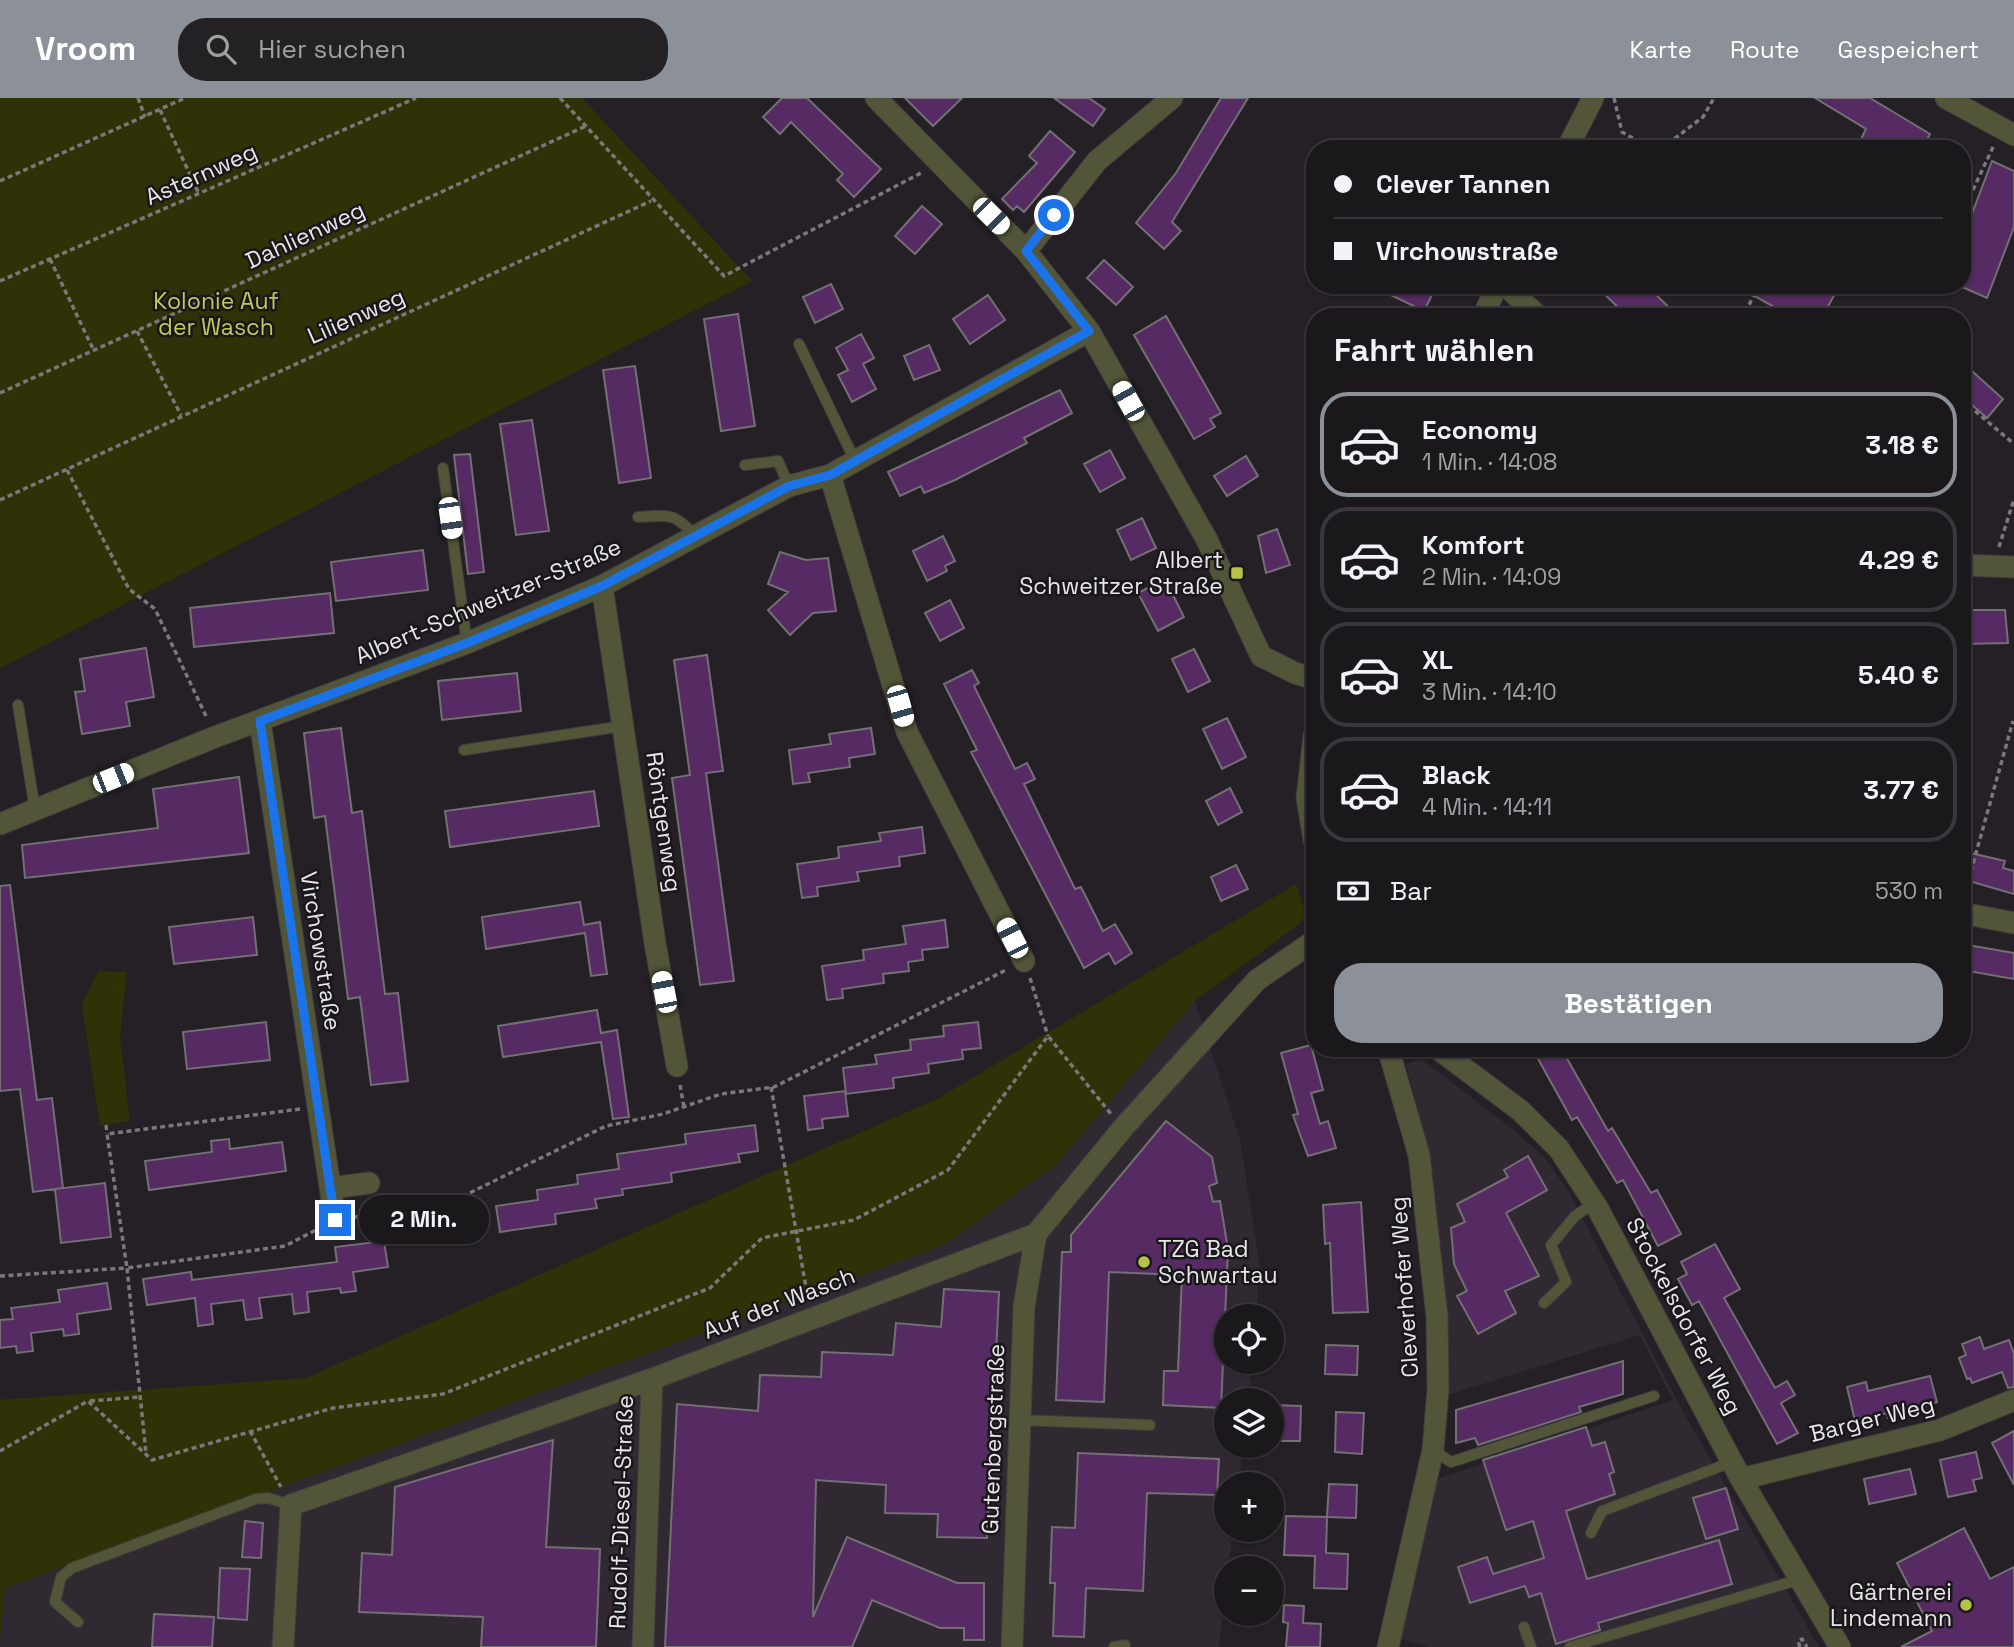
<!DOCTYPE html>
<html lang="de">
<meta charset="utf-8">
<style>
body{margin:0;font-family:"Space Grotesk",sans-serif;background:#242125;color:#f1f3f6;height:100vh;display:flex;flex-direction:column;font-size:26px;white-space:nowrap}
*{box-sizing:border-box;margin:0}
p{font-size:23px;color:#a0a0a3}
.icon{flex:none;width:38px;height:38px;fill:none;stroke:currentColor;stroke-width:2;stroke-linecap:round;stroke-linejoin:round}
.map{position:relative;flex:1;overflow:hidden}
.panel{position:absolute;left:1306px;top:210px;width:665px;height:749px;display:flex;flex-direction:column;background:#1b181c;border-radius:28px;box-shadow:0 2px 5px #0004,0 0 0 2px #39373b}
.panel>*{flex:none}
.top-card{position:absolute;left:1306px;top:42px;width:665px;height:154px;border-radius:28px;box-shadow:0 2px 5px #0004,0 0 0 2px #39373b;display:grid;align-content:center;height:154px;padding:0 28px;background:#1b181c}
.fabs{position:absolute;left:1214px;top:1206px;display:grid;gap:14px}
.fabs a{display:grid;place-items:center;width:70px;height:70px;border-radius:50%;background:#1b181c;box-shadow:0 2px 5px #0004,0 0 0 2px #39373b;font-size:35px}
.end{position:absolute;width:32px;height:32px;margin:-16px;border:9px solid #1a73e8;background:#fff;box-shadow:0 0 0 4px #fff}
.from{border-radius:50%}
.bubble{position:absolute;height:49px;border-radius:24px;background:#1b181c;box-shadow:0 2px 5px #0004,0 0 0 2px #39373b;font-size:23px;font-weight:700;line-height:49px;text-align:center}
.car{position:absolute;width:21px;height:42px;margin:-21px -10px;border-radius:9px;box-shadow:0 0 5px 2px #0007;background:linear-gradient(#fff 24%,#345 0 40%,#fff 0 76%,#345 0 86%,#fff 0)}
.top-card b{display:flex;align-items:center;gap:24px;height:66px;font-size:26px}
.top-card b+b{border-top:2px solid #39373b}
.top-card i{width:18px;height:18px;background:#f1f3f6}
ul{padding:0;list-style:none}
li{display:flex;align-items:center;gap:21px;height:105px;margin:0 14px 10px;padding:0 14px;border:4px solid #39373b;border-radius:28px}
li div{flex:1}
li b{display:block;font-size:26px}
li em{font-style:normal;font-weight:700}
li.active{border-color:#8c9099}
li>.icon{width:63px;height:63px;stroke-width:1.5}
h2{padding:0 28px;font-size:32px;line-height:84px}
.pay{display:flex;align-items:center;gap:18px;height:77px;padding:0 28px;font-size:26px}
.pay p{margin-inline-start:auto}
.primary-button{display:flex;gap:14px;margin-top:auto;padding:14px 28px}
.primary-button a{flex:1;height:80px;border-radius:28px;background:#8c9099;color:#fff;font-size:28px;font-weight:700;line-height:80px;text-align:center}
header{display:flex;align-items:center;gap:42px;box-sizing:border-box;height:98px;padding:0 35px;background:#8c9099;color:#fff}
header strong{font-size:33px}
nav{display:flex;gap:38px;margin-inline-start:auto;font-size:24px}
.search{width:490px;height:63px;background:#242125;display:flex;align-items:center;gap:18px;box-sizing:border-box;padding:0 24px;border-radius:28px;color:#a0a0a3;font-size:26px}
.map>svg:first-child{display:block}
</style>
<header>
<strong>Vroom</strong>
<div class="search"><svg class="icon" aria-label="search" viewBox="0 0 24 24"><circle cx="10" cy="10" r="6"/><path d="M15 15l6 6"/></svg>Hier suchen</div>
<nav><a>Karte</a><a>Route</a><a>Gespeichert</a></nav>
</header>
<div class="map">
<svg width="2014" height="1549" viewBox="0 0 2014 1549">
<rect width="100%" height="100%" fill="#242025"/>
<!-- built -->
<path fill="#302932" d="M1195 903 1240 1042 1260 1169 1256 1218H1227V1264H1252L1249 1302H1227V1348H1243L1239 1386H1227V1432H1233L1219 1549H0L4 1490 353 1362 1056 1067Z
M1421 961 1510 1029 1545 1060 1569 1094 1683 1314 1819 1549H1428L1400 1541 1437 1381 1673 1302 1640 1237 1444 1298 1429 1055 1406 966Z"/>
<!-- green -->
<path fill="#2f3206" d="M0 0H582L752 183 0 570Z
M1296 786 1307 820 1195 903 1056 1067 944 1147 5 1490 0 1544V1302L306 1280 939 1000Z
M98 873 127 874 120 939 130 1023 100 1028 82 907Z"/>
<!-- building -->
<path fill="#562a62" stroke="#746f75" stroke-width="2" d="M782 0H807L881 71 854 99 837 82 843 76 791 24 780 36 763 19Z
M905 0H962L933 28Z
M1054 0H1089L1105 11 1093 28Z
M1221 0H1248L1172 124 1181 133 1164 151 1136 125 1176 75Z
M1815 0H1870L1930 36 1922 51H1903L1887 41 1881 51H1877L1861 41 1866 31Z
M1050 33 1075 54 1024 114 1017 108 1013 112 1002 101 1037 65 1029 58Z
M1992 63 2014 73V129L1987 200 1962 189V142Z
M922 108 942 126 915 156 895 138Z
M1104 162 1133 189 1116 207 1087 180Z
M831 186 843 211 815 225 803 199Z
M1370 187H1423L1434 193 1424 213Z
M1595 187H1646L1679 219H1628Z
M1735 187H1840L1822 219H1792Z
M988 197 1005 222 970 246 953 221Z
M738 216 755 328 721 333 704 221Z
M1166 218 1221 315 1210 321 1215 329 1194 341 1134 237Z
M861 236 874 260 863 266 876 291 852 304 838 277 848 272 836 250Z
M929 247 940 272 914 282 904 258Z
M1962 264 2003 301 1987 320 1962 298Z
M635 268 651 380 619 385 603 272Z
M1060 292 1072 315 1024 340 1027 345 955 382 924 395 921 388 900 398 888 374Z
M532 322 549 433 516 437 500 326Z
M1110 352 1125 380 1100 394 1084 366Z
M470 356 484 474 468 476 454 357Z
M1246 358 1258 378 1227 398 1214 378Z
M1142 420 1156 450 1131 462 1117 432Z
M1277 431 1290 467 1266 475 1258 438Z
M943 438 955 463 945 468 947 473 927 483 913 453Z
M423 452 428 492 336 503 331 464Z
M780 454 806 462 828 460 836 513 813 515 790 537 768 512 788 494 768 486Z
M1165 481 1184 519 1158 533 1138 495Z
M330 495 334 535 194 549 190 510Z
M950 502 964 530 940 543 925 515Z
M1962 512H2005L2008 545 1962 546Z
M146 550 154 599 126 604 130 628 82 636 75 594 85 593 80 561Z
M1194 551 1210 583 1188 594 1172 561Z
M707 557 723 673 706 675 734 883 700 887 672 680 690 677 674 562Z
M972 572 979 585 974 588 1015 671 1027 665 1035 681 1024 686 1075 791 1081 789 1103 833 1115 826 1132 855 1115 866 1109 855 1084 870 971 654 977 652 944 586Z
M517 575 521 613 442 622 438 583Z
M1227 620 1246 659 1222 671 1203 631Z
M341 630 352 715 362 713 385 896 398 895 408 983 371 987 360 899 348 901 325 718 314 720 304 635Z
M871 630 875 656 849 660 850 669 808 675 810 684 793 686 789 652 831 646 829 636Z
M239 679 249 755 25 780 22 747 158 730 153 691Z
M1230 690 1242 714 1218 727 1206 703Z
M594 693 599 728 450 749 445 713Z
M922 729 925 755 899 759 900 768 857 774 859 783 817 789 818 798 802 800 797 766 839 760 838 749 881 743 879 735Z
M1962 753 2005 763 2003 770 2014 773V796L1962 781Z
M1236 767 1248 791 1221 803 1211 779Z
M10 787 37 1002 52 1000 63 1090 33 1094 20 991 0 993V788Z
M580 804 584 827 600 824 607 876 591 878 585 835 486 851 482 819Z
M253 819 257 857 174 866 169 829Z
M945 822 948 849 922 852 923 862 908 864 909 873 883 876 884 885 842 891 843 900 827 902 822 868 864 862 863 852 906 846 903 828Z
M1962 846 2014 855V881L1962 872Z
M597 912 601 935 617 932 629 1019 613 1021 601 944 503 959 498 928Z
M266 924 270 962 187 971 183 934Z
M978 924 981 950 962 952 963 961 928 966 929 975 893 980 894 990 846 996 843 970 877 966 875 957 911 952 910 942 944 938 943 928Z
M1311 947 1323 992 1311 995 1320 1026 1328 1023 1336 1050 1308 1058 1293 1017 1298 1016 1281 955Z
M1532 950H1561L1608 1033 1612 1030 1651 1095 1657 1092 1681 1136 1658 1148 1623 1082 1617 1085 1577 1019 1572 1022Z
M845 993 848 1018 822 1021 823 1030 808 1032 804 998Z
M1166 1023 1212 1059 1217 1085 1209 1088 1213 1104 1220 1103 1228 1151 1221 1310 1163 1307 1164 1273H1178L1182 1177 1109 1174 1104 1304 1056 1302 1062 1154H1071V1137Z
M755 1027 758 1053 738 1056 740 1064 671 1075 672 1084 622 1091 623 1097 595 1101 597 1110 555 1116 556 1126 500 1134 496 1108 538 1102 537 1092 578 1086 577 1077 619 1071 617 1056 686 1046 685 1036Z
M229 1041 230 1051 282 1044 286 1073 149 1092 145 1063 212 1054 211 1043Z
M1528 1058 1547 1092 1506 1115 1539 1178 1505 1193 1516 1215 1478 1236 1457 1198 1467 1193 1454 1166 1451 1130 1465 1124 1457 1106 1508 1079 1504 1072Z
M105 1085 111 1139 61 1145 55 1091Z
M1361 1104 1368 1214 1333 1215 1330 1145 1325 1146 1323 1107Z
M384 1143 388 1169 353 1174 356 1193 341 1195 340 1190 307 1194 309 1214 294 1216 292 1196 259 1200 262 1220 246 1222 243 1202 211 1206 213 1226 198 1228 195 1200 147 1207 143 1181 191 1174 192 1182 337 1164 335 1149Z
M1715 1146 1740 1191 1724 1200 1775 1290 1787 1283 1795 1297 1781 1305 1798 1335 1777 1346 1699 1203 1692 1207 1678 1181 1687 1176 1681 1164Z
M107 1185 111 1211 77 1216 79 1236 64 1238 63 1231 31 1235 33 1253 17 1255 16 1248 0 1250V1222L13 1221 11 1210 60 1204 58 1192Z
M944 1191 999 1194 987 1440 937 1439 938 1416 885 1415 886 1387 816 1382 813 1519 847 1439 957 1485H984V1542H964V1530H940L872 1502 852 1549H665L677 1306 758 1313 760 1277 821 1279 822 1254 893 1257 896 1225 941 1229Z
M1980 1239 1984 1251 2009 1242 2014 1256V1289L2008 1290 2002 1274 1972 1285 1970 1280 1967 1281 1959 1260 1966 1257 1962 1246Z
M1326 1247 1358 1248 1357 1277 1325 1276Z
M1623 1263V1296L1579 1309 1581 1314 1478 1347 1475 1340 1456 1345V1312Z
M1930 1278 1937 1304 1888 1320 1887 1315 1855 1323 1847 1289 1866 1284 1868 1293Z
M1272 1307 1301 1308 1300 1343H1272Z
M1336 1314 1364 1315 1362 1356 1335 1354Z
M1586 1329 1592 1348 1605 1344 1614 1374 1609 1376 1615 1396 1566 1413 1587 1481 1719 1442 1732 1486 1598 1525 1600 1532 1556 1546 1541 1495 1529 1499 1525 1488 1470 1505 1458 1469 1487 1459 1493 1476 1544 1460 1533 1423 1506 1432 1483 1362Z
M2014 1333V1387L1992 1345Z
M553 1342 546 1449 600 1451 596 1549H481L483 1519 359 1514 362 1455 392 1457 395 1389Z
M1976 1354 1982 1380 1973 1382 1976 1393 1948 1399 1940 1362Z
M1078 1355 1219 1361 1217 1397 1147 1395 1143 1493 1086 1490 1084 1539 1053 1538 1055 1485H1050L1052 1429 1075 1430Z
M1910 1371 1916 1396 1869 1406 1864 1381Z
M1329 1386 1357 1387 1356 1420 1327 1419Z
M1726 1390 1738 1431 1706 1441 1693 1400Z
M1286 1418 1327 1419 1326 1455 1348 1456 1347 1491 1314 1490 1315 1458 1284 1457Z
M245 1423 263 1425 261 1460 242 1459Z
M1964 1430 1990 1481 2014 1469V1549H1901L1932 1533 1897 1465Z
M220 1470 250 1471 247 1522 218 1520Z
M1284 1507 1304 1508 1303 1525 1321 1526 1320 1549H1286L1288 1525 1283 1524Z
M154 1516 214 1519 212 1549H152Z"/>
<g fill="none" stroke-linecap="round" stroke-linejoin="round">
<defs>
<path id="service" d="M799 246 855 363
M745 367 778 363 789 388
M443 370 467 545
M638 419C669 417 674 414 695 438
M18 607 35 712
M464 652 623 628
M1544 1205 1566 1184 1551 1147 1575 1118 1595 1105
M1020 1322 1150 1327
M1433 1352 1451 1364 1654 1298
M1591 1435 1602 1413 1732 1364
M78 1524 55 1504 61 1479 72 1470 256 1401 268 1400 291 1407
M1524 1529 1531 1549
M1114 1549 1125 1547
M1570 1549 1801 1481"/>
<path id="minor" d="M876 0 1026 153 1089 233 1207 442 1261 558 1295 575 1314 581
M1567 51 1593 0
M1026 153 1097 63 1172 0
M1505 187 1539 219
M1483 219 1497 187
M830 377 907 634 1024 863
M1962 467 2014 469
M602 488 655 845 677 968
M260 623 335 1122
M1314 638 1307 700 1314 742
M0 726 215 639 467 545 602 488 789 388 830 377 1089 233
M1962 815 2014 825
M1437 950 1521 1013 1559 1051 1597 1109 1741 1381 1840 1549
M331 1090 369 1085
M1741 1381 1940 1332 2014 1302
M283 1549 291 1407 652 1281 1036 1136 1123 1030 1257 882 1314 843
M643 1549 652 1281
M1012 1549 1024 1209 1036 1136
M1388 1549 1433 1352 1438 1291 1437 1219 1419 1057 1388 950"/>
<path id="tertiary" d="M1946 0 2014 37"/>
</defs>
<!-- service casing -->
<use href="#service" stroke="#3f3c40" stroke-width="12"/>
<!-- minor casing -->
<use href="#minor" stroke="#3f3c40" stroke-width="23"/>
<!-- tertiary casing -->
<use href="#tertiary" stroke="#3f3c40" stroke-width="23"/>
<!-- path -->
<path stroke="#7b787c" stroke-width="3.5" stroke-dasharray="5 3.5" stroke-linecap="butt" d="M138 0 145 19
M560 0 724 178 921 75
M1614 0 1622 34 1651 51
M160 12 199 96
M1661 51 1703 19 1714 0
M0 83 185 0
M1962 115 1994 47
M50 161 94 253
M0 183 416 0
M1759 187 1748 209 1765 219
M137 233 181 317
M0 295 586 28
M1962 302 2014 346
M67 372 129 491 155 511 207 620
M0 402 651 103
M1999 449 2014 401
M1964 798 2013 623
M1030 880 1048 938
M680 987 684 1009
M771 989 808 1201
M300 1011 107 1036 127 1170 285 1148 318 1131
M106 1027 107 1036
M355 1119 441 1109 606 1028 663 1016 721 996 774 989 1006 872
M0 1178 127 1170 146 1355
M90 1303 140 1299
M250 1333 281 1389
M0 1353 88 1303 152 1362 333 1310 443 1296 710 1190 762 1140 854 1122 948 1072 1048 938 1111 1016
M1800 1549 1798 1543 1802 1541 1807 1549"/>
<!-- service -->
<use href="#service" stroke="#525537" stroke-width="10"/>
<!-- minor -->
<use href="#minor" stroke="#525537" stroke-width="21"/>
<!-- tertiary -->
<use href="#tertiary" stroke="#525537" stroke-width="21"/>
</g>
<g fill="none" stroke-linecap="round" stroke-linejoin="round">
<!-- route -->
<path stroke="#1a73e8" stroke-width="9" d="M335 1122 260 623 467 545 602 488 789 388 830 377 1089 233 1026 153 1054 117"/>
</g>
<!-- markers -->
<g fill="#b7c148" stroke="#1a171b" stroke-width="2.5">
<rect x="1230" y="468" width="14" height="14" rx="3.5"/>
<circle cx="1144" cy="1164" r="7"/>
<circle cx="1966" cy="1507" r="7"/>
</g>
<g text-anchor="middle" stroke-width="5" stroke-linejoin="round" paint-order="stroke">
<!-- street labels -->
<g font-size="23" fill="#e8e6e9" stroke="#1a171b">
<text transform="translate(201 76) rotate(-24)" y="8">Asternweg</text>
<text transform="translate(305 137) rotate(-25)" y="8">Dahlienweg</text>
<text transform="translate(356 218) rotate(-24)" y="8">Lilienweg</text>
<text transform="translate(488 503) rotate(-23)" y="8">Albert-Schweitzer-Straße</text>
<text transform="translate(664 724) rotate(82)" y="8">Röntgenweg</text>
<text transform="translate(321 853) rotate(81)" y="8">Virchowstraße</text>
<text transform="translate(1404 1189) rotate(-94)" y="8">Cleverhofer Weg</text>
<text transform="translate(779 1205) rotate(-21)" y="8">Auf der Wasch</text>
<text transform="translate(1684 1218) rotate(62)" y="8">Stockelsdorfer Weg</text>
<text transform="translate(1872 1321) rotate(-14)" y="8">Barger Weg</text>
<text transform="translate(993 1341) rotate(-88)" y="8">Gutenbergstraße</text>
<text transform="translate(621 1414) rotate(-88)" y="8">Rudolf-Diesel-Straße</text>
</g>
<!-- park labels -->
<g font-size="23" fill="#bfc95c" stroke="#1a171b">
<text x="216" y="211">Kolonie Auf<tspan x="216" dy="26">der Wasch</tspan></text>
</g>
<!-- poi labels -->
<g font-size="23" fill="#e8e6e9" stroke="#1a171b" text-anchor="end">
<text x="1223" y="470">Albert<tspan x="1223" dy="26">Schweitzer Straße</tspan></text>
<text x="1158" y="1159" text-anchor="start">TZG Bad<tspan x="1158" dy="26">Schwartau</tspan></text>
<text x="1952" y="1502">Gärtnerei<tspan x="1952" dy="26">Lindemann</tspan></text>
</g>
</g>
</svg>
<div class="fabs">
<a><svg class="icon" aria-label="locate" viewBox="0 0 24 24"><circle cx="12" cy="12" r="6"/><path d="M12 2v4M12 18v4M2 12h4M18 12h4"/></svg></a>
<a><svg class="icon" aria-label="layers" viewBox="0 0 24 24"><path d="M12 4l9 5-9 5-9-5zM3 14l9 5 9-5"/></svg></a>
<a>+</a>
<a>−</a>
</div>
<i class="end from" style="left:1054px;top:117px"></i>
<i class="end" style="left:335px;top:1122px"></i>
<div class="bubble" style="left:359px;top:1097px;width:130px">2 Min.</div>
<i class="car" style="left:991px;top:118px;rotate:135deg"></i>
<i class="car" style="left:1128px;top:303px;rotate:331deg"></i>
<i class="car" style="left:450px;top:420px;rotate:172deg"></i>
<i class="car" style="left:900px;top:608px;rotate:164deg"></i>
<i class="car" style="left:113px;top:680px;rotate:68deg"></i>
<i class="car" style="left:1012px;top:840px;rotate:333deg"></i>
<i class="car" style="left:664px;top:894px;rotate:349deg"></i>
<div class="top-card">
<b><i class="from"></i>Clever Tannen</b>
<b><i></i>Virchowstraße</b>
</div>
<section class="panel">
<h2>Fahrt wählen</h2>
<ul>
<li class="active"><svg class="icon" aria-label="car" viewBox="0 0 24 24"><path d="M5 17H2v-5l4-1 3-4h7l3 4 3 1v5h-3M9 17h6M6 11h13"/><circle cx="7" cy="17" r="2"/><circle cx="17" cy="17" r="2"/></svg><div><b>Economy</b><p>1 Min. · 14:08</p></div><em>3.18 €</em></li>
<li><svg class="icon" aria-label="car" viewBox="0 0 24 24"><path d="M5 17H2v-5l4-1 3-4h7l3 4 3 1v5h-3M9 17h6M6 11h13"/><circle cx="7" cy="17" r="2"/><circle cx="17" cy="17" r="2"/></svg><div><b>Komfort</b><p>2 Min. · 14:09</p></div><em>4.29 €</em></li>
<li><svg class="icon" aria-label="car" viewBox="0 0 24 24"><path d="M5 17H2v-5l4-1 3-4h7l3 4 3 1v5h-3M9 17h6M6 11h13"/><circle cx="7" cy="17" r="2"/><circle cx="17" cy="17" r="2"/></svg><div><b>XL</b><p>3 Min. · 14:10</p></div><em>5.40 €</em></li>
<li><svg class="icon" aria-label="car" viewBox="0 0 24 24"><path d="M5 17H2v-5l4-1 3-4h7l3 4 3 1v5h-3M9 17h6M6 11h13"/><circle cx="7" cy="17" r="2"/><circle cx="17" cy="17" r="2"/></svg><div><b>Black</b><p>4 Min. · 14:11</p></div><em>3.77 €</em></li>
</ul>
<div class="pay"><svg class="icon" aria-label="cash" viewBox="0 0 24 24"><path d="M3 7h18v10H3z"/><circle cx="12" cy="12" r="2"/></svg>Bar<p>530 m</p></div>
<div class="primary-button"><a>Bestätigen</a></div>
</section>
</div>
